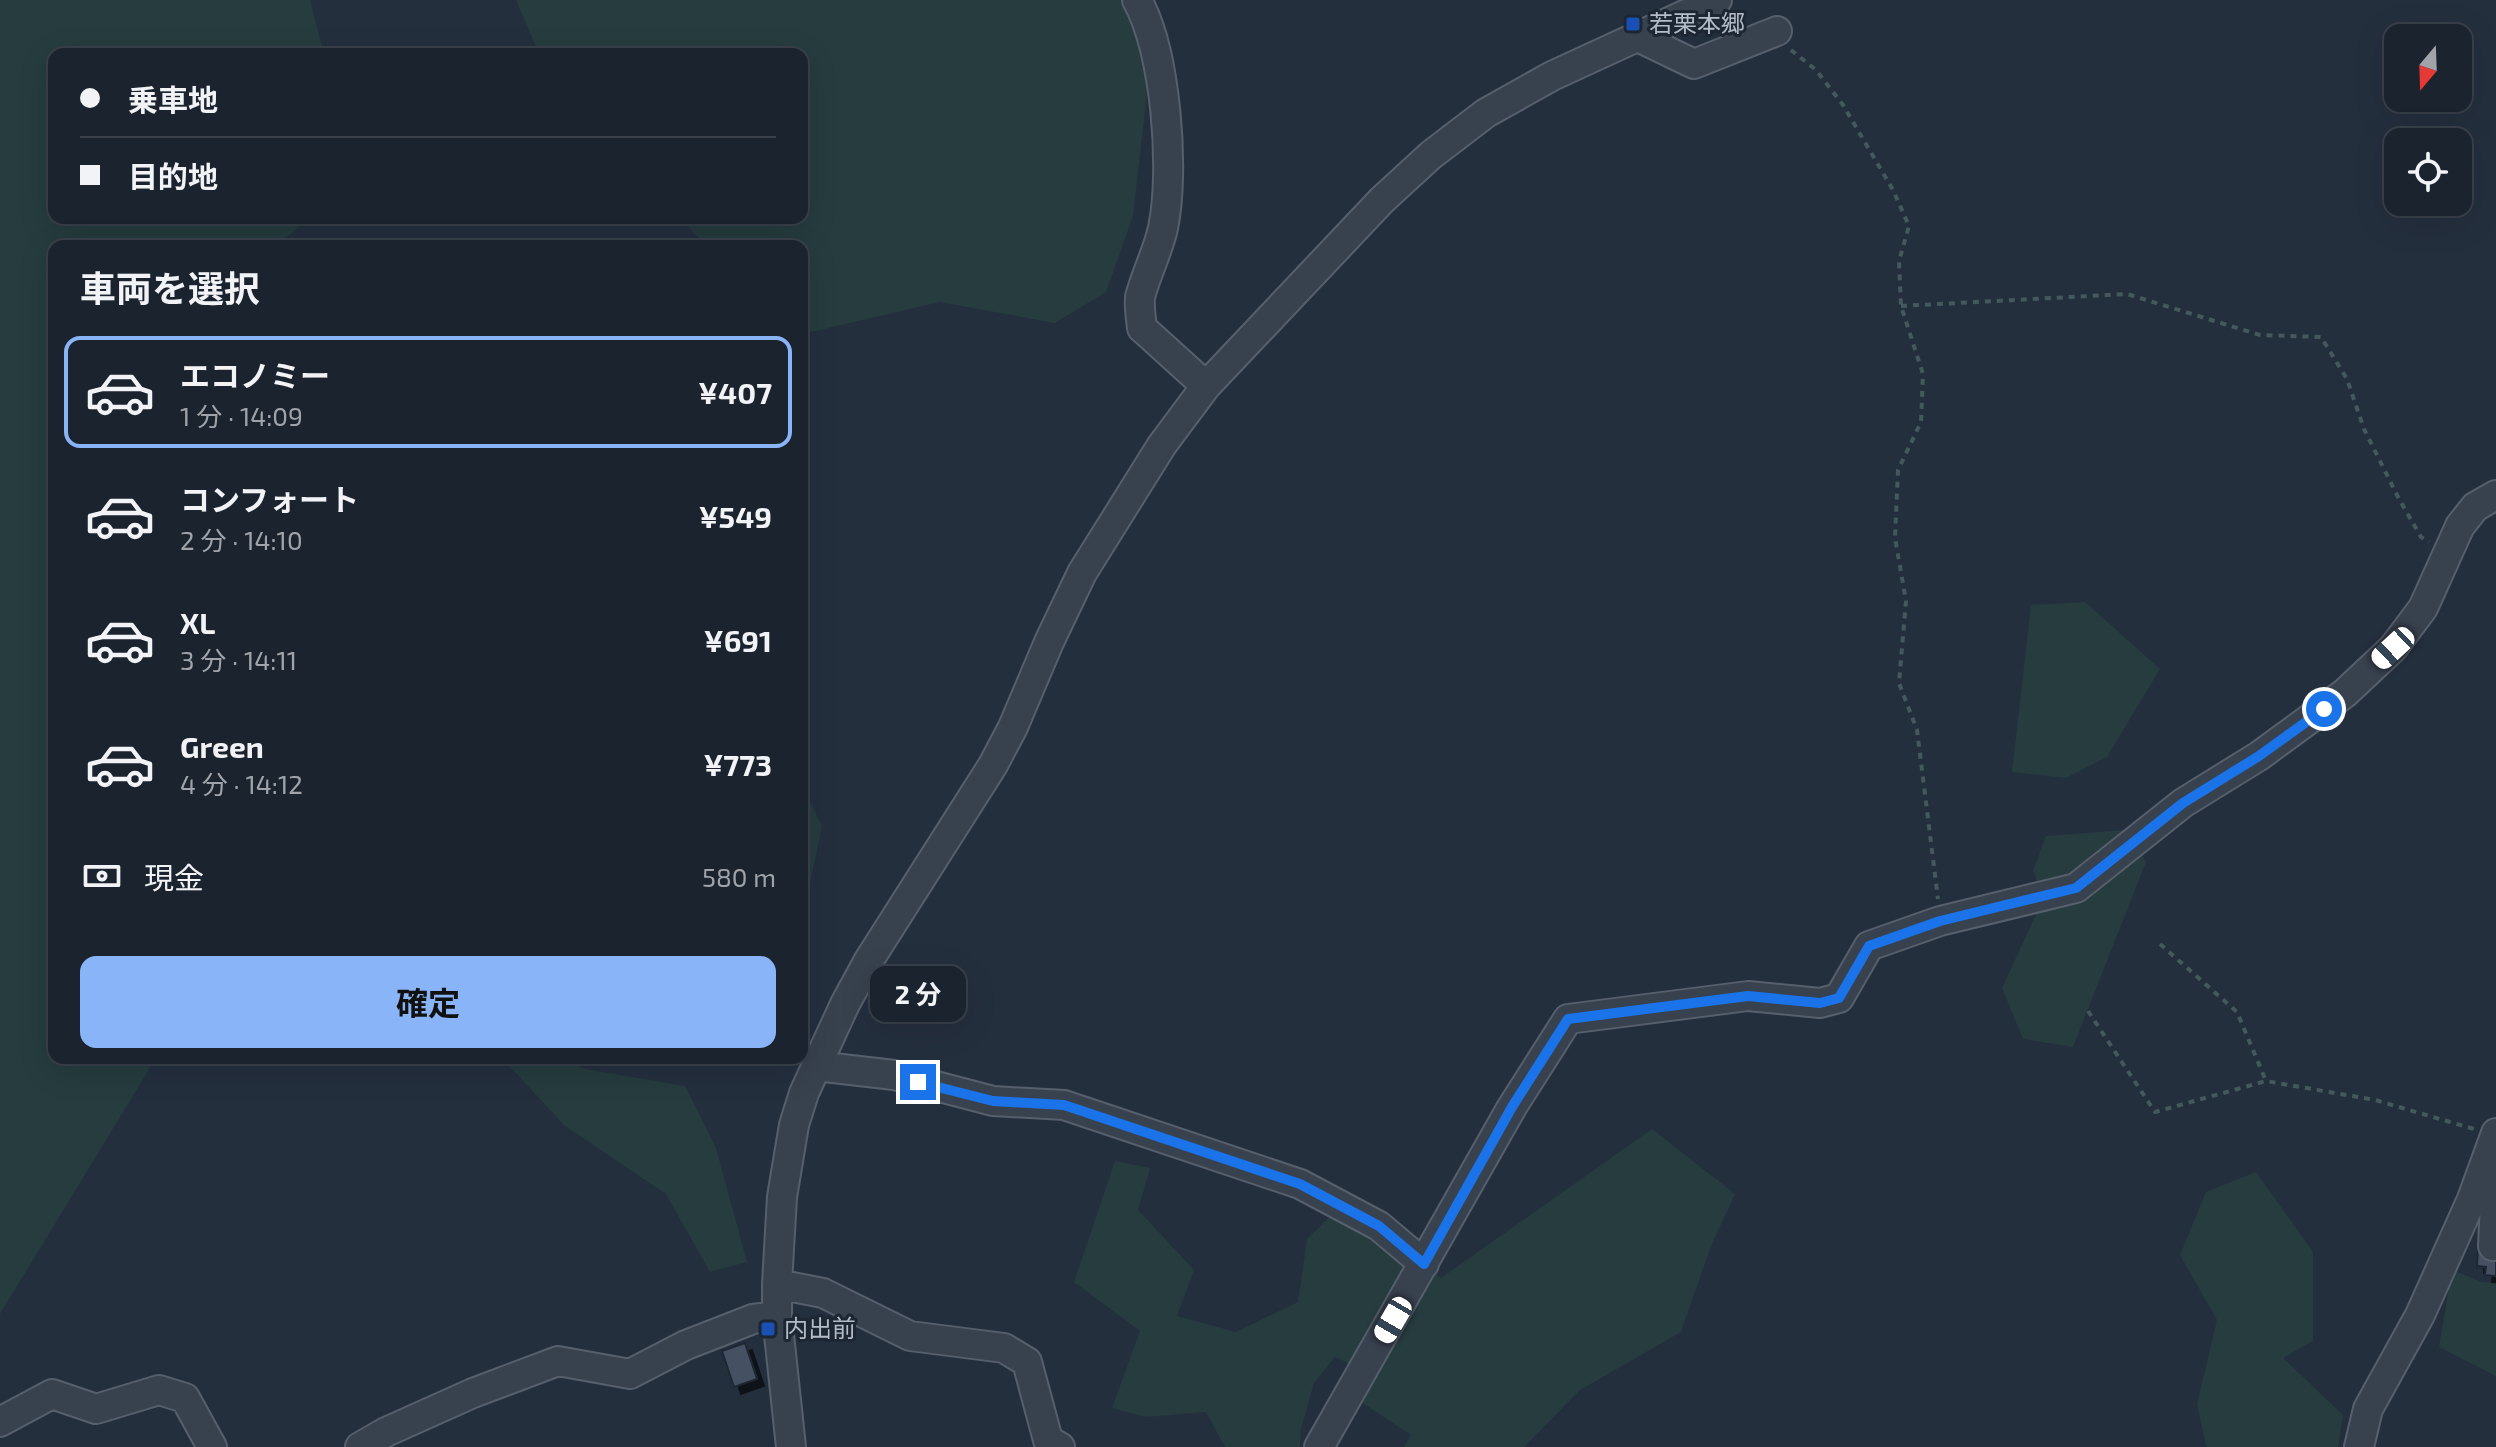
<!DOCTYPE html>
<html lang="ja">
<meta charset="utf-8">
<style>
body{margin:0;font-family:"Exo 2","Noto Sans JP",sans-serif;background:#242b36;color:#f1f3f6;height:100vh;display:flex;flex-direction:column;font-size:30px;white-space:nowrap}
*{box-sizing:border-box;margin:0}
p{font-size:26px;color:#a0a4aa}
.icon{flex:none;width:44px;height:44px;fill:none;stroke:currentColor;stroke-width:2;stroke-linecap:round;stroke-linejoin:round}
.map{position:relative;flex:1;overflow:hidden}
.panel{position:absolute;left:48px;top:240px;width:760px;height:824px;display:flex;flex-direction:column;background:#1b232e;border-radius:16px;box-shadow:0 8px 32px #0002,0 0 0 2px #39404a}
.panel>*{flex:none}
.banner{position:absolute;left:48px;top:48px;width:760px;height:176px;border-radius:16px;box-shadow:0 8px 32px #0002,0 0 0 2px #39404a;display:grid;align-content:center;height:176px;padding:0 32px;background:#1b232e}
.needle{width:52px;rotate:199deg}
.controls{position:absolute;left:2384px;top:24px;display:grid;gap:16px}
.controls a{display:grid;place-items:center;width:88px;height:88px;border-radius:16px;background:#1b232e;box-shadow:0 8px 32px #0002,0 0 0 2px #39404a;font-size:40px}
.end{position:absolute;width:36px;height:36px;margin:-18px;border:10px solid #1a73e8;background:#fff;box-shadow:0 0 0 4px #fff}
.from{border-radius:50%}
.bubble{position:absolute;height:56px;border-radius:16px;background:#1b232e;box-shadow:0 8px 32px #0002,0 0 0 2px #39404a;font-size:26px;font-weight:700;line-height:56px;text-align:center}
.car{position:absolute;width:24px;height:48px;margin:-24px -12px;border-radius:10px;box-shadow:0 0 6px 2px #0007;background:linear-gradient(#fff 24%,#345 0 40%,#fff 0 76%,#345 0 86%,#fff 0)}
.banner b{display:flex;align-items:center;gap:28px;height:76px;font-size:30px}
.banner b+b{border-top:2px solid #39404a}
.banner i{width:20px;height:20px;background:#f1f3f6}
ul{padding:0;list-style:none}
li{display:flex;align-items:center;gap:24px;height:112px;margin:0 16px 12px;padding:0 16px;border:4px solid transparent;border-radius:16px}
li div{flex:1}
li b{display:block;font-size:30px}
li em{font-style:normal;font-weight:700}
li.current{border-color:#8ab4f8}
li>.icon{width:72px;height:72px;stroke-width:1.5}
h2{padding:0 32px;font-size:36px;line-height:96px}
.pay{display:flex;align-items:center;gap:20px;height:88px;padding:0 32px;font-size:30px}
.pay p{margin-inline-start:auto}
.button{display:flex;gap:16px;margin-top:auto;padding:16px 32px}
.button a{flex:1;height:92px;border-radius:16px;background:#8ab4f8;color:#111;font-size:32px;font-weight:700;line-height:92px;text-align:center}
.map>svg:first-child{display:block}
</style>
<div class="map">
<svg width="2496" height="1447" viewBox="0 0 2496 1447">
<defs>
<filter id="shadow"><feDropShadow dx="7" dy="7" stdDeviation="0" flood-color="#0009"/></filter>
</defs>
<rect width="100%" height="100%" fill="#242f3e"/>
<!-- green -->
<path fill="#263c3f" d="M0 0H310L324 54H54V218H310L276 246H54V428L50 431 54 441V1058H156L0 1314Z
M516 0H1128L1150 67 1133 216 1106 292 1055 323 940 302 802 334V246H706L680 218H802V54H539Z
M2085 602 2160 669 2107 757 2066 778 2012 772 2031 605Z
M802 785 822 826 809 888 802 897Z
M2126 830 2146 862 2073 1047 2023 1039 2002 988 2044 897 2033 871 2046 836Z
M502 1058H574L580 1068 685 1086 716 1148 747 1262 710 1272 666 1194 564 1125Z
M1652 1129 1735 1194 1711 1246 1681 1332 1580 1390 1524 1447H1404L1411 1435 1346 1392 1355 1366 1335 1357 1314 1383 1301 1429 1300 1447H1225L1206 1412 1146 1417 1112 1408 1140 1331 1074 1282 1115 1161 1150 1168 1138 1210 1194 1270 1177 1316 1236 1332 1298 1302 1307 1239 1344 1203 1380 1226 1441 1278Z
M2256 1172 2313 1252V1341L2283 1358 2343 1415 2338 1447H2208L2206 1445 2197 1404 2217 1320 2180 1255 2206 1192Z
M2452 1270 2482 1282 2496 1283V1376L2439 1347Z"/>
<!-- building -->
<path fill="#455162" stroke="#1f2835" stroke-width="2" filter="url(#shadow)" d="M2478 1246 2496 1248V1276L2485 1275 2486 1267 2477 1266Z
M745 1343 757 1379 734 1387 722 1351Z"/>
<g fill="none" stroke-linecap="round" stroke-linejoin="round">
<defs>
<path id="minor" d="M1137 0C1166 51 1175 170 1163 228 1158 251 1146 274 1140 297 1139 307 1141 318 1142 328L1206 386
M1636 36 1694 64 1777 31
M816 1066 894 1075 993 1101 1064 1105 1300 1184 1379 1226 1424 1264
M2493 1246 2496 1178
M777 1284 823 1293 910 1336 1004 1348 1027 1362 1048 1440 1060 1447
M0 1422 52 1394 96 1409 159 1390 185 1398 212 1447
M360 1447 386 1432 473 1393 558 1361 630 1374 686 1345 753 1319 777 1316
M791 1447 777 1316V1284L782 1197 794 1125 804 1093 845 1004 869 960 993 765 1013 727 1049 642 1082 573 1162 445 1206 386 1382 200 1431 155 1486 113 1552 76 1717 0
M1319 1447 1512 1107 1568 1019 1748 996 1820 1003 1839 998 1869 946 1940 921 2076 888 2183 803 2259 756 2345 693 2393 648 2423 608 2460 526 2475 507 2496 495
M2359 1447 2368 1409 2420 1315 2472 1199 2496 1133"/>
</defs>
<!-- minor casing -->
<use href="#minor" stroke="#565f6c" stroke-width="32"/>
<!-- path -->
<path stroke="#44595c" stroke-width="4" stroke-dasharray="6 6" stroke-linecap="butt" d="M1791 50 1816 70 1843 105 1893 190 1909 226 1899 261 1901 306 1923 374 1921 422 1898 470 1895 538 1906 601 1899 683 1917 730 1938 899
M1901 306 2127 294 2260 335 2321 337 2347 379 2364 429 2399 499 2421 537 2429 542
M2160 944 2237 1012 2266 1081
M2088 1011 2155 1112 2266 1081 2375 1100 2474 1129"/>
<!-- minor -->
<use href="#minor" stroke="#38414e" stroke-width="28"/>
</g>
<g fill="none" stroke-linecap="round" stroke-linejoin="round">
<!-- route -->
<path stroke="#1a73e8" stroke-width="10" d="M918 1082 993 1101 1064 1105 1300 1184 1379 1226 1424 1264 1512 1107 1568 1019 1748 996 1820 1003 1839 998 1869 946 1940 921 2076 888 2183 803 2259 756 2324 709"/>
</g>
<!-- markers -->
<g fill="#1a4fb4" stroke="#1d2633" stroke-width="3">
<rect x="1625" y="16" width="16" height="16" rx="4"/>
<rect x="760" y="1321" width="16" height="16" rx="4"/>
</g>
<g text-anchor="middle" stroke-width="6" stroke-linejoin="round" paint-order="stroke">
<!-- poi labels -->
<g font-size="24" fill="#b4bcc9" stroke="#1d2633" text-anchor="start">
<text x="1649" y="32">若栗本郷</text>
<text x="784" y="1337">内出前</text>
</g>
</g>
</svg>
<div class="controls">
<a><svg class="needle" viewBox="-14 -14 28 28"><path d="M0-13l5 13h-10z" fill="#e53935"/><path d="M0 13l5-13h-10z" fill="#a0a4aa"/></svg></a>
<a><svg class="icon" aria-label="locate" viewBox="0 0 24 24"><circle cx="12" cy="12" r="6"/><path d="M12 2v4M12 18v4M2 12h4M18 12h4"/></svg></a>
</div>
<i class="end from" style="left:2324px;top:709px"></i>
<i class="end" style="left:918px;top:1082px"></i>
<div class="bubble" style="left:870px;top:966px;width:96px">2 分</div>
<i class="car" style="left:2393px;top:648px;rotate:227deg"></i>
<i class="car" style="left:1393px;top:1320px;rotate:210deg"></i>
<div class="banner">
<b><i class="from"></i>乗車地</b>
<b><i></i>目的地</b>
</div>
<section class="panel">
<h2>車両を選択</h2>
<ul>
<li class="current"><svg class="icon" aria-label="car" viewBox="0 0 24 24"><path d="M5 17H2v-5l4-1 3-4h7l3 4 3 1v5h-3M9 17h6M6 11h13"/><circle cx="7" cy="17" r="2"/><circle cx="17" cy="17" r="2"/></svg><div><b>エコノミー</b><p>1 分 · 14:09</p></div><em>¥407</em></li>
<li><svg class="icon" aria-label="car" viewBox="0 0 24 24"><path d="M5 17H2v-5l4-1 3-4h7l3 4 3 1v5h-3M9 17h6M6 11h13"/><circle cx="7" cy="17" r="2"/><circle cx="17" cy="17" r="2"/></svg><div><b>コンフォート</b><p>2 分 · 14:10</p></div><em>¥549</em></li>
<li><svg class="icon" aria-label="car" viewBox="0 0 24 24"><path d="M5 17H2v-5l4-1 3-4h7l3 4 3 1v5h-3M9 17h6M6 11h13"/><circle cx="7" cy="17" r="2"/><circle cx="17" cy="17" r="2"/></svg><div><b>XL</b><p>3 分 · 14:11</p></div><em>¥691</em></li>
<li><svg class="icon" aria-label="car" viewBox="0 0 24 24"><path d="M5 17H2v-5l4-1 3-4h7l3 4 3 1v5h-3M9 17h6M6 11h13"/><circle cx="7" cy="17" r="2"/><circle cx="17" cy="17" r="2"/></svg><div><b>Green</b><p>4 分 · 14:12</p></div><em>¥773</em></li>
</ul>
<div class="pay"><svg class="icon" aria-label="cash" viewBox="0 0 24 24"><path d="M3 7h18v10H3z"/><circle cx="12" cy="12" r="2"/></svg>現金<p>580 m</p></div>
<div class="button"><a>確定</a></div>
</section>
</div>
